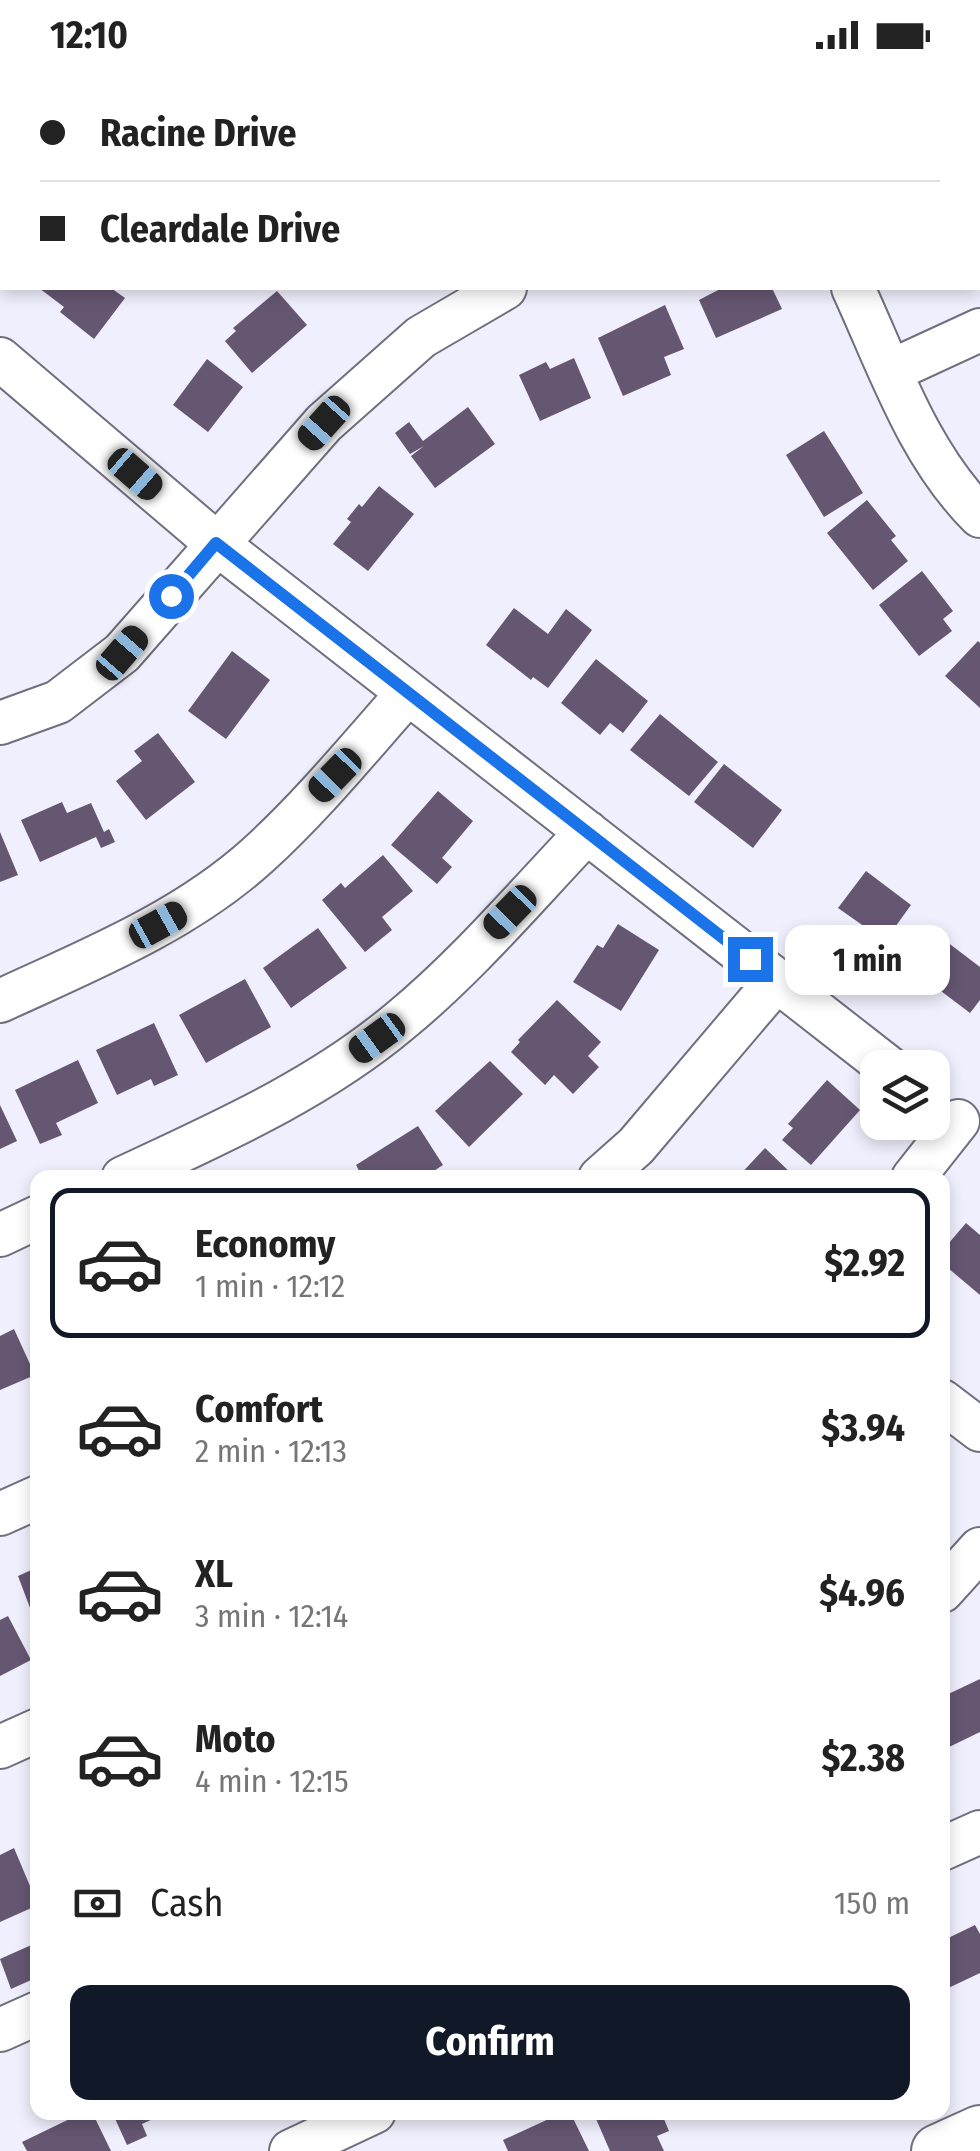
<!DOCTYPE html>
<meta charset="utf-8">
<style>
body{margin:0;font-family:"Fira Sans Condensed",sans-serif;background:#f2f2f2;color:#222;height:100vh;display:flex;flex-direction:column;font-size:38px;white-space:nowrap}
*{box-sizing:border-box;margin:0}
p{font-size:32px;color:#767676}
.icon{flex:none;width:55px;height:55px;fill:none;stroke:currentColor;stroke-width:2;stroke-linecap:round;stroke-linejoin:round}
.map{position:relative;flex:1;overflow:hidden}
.sheet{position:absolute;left:30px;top:1100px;width:920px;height:950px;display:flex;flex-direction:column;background:#fff;border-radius:20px;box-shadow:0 5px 15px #0003}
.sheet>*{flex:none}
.hud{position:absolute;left:0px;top:0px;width:980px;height:220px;box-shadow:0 5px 15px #0003;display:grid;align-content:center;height:220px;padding:0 40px;background:#fff}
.buttons{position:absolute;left:860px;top:980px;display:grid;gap:20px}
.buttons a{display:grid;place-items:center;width:90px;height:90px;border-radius:20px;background:#fff;box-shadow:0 5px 15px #0003;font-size:50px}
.end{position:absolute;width:45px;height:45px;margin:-22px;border:12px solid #1a73e8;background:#fff;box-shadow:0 0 0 5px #fff}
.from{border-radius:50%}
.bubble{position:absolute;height:70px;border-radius:20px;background:#fff;box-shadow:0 5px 15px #0003;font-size:32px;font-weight:700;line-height:70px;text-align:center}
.car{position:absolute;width:30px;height:60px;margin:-30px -15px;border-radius:12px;box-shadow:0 0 8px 2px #0007;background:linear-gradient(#222 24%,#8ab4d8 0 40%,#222 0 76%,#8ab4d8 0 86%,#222 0)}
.hud b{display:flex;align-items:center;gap:35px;height:95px;font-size:38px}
.hud b+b{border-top:2px solid #e0e0e0}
.hud i{width:25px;height:25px;background:#222}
ul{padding:18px 0 0;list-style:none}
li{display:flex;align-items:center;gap:30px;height:150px;margin:0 20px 15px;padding:0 20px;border:5px solid transparent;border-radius:20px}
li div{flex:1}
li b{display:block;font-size:38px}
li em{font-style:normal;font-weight:700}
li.selected{border-color:#111827}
li>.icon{width:90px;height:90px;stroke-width:1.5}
.pay{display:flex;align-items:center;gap:25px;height:110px;padding:0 40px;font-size:38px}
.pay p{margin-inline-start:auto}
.button{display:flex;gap:20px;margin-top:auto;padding:20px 40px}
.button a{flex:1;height:115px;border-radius:20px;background:#111827;color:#fff;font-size:40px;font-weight:700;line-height:115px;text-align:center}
.status{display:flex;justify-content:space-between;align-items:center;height:70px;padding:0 50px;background:#fff;direction:ltr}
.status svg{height:28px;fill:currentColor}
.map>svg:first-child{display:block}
</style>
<div class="status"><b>12:10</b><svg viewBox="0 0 49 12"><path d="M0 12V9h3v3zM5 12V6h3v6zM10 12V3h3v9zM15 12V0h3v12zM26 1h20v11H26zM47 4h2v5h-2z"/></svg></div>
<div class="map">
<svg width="980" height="2081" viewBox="0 0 980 2081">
<rect width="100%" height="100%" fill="#f0effd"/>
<!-- building -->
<path fill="#655672" d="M39 218H111L125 228 94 269 60 242 64 237Z
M722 218H772L782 239 716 268 699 230Z
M277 221 307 255 252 303 225 271 236 261 233 258Z
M665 235 684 279 664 287 671 305 623 326 598 268Z
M574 288 591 328 540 351 519 305 546 292 550 299Z
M207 289 243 317 208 362 173 335Z
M468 337 495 374 435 418 411 386 424 376 410 384 395 363 409 352 423 371Z
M824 361 863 423 824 447 786 385Z
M379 416 414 444 368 501 333 474 351 452 347 449 359 434 362 437Z
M867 430 896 466 891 470 908 491 873 520 827 463Z
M922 501 953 541 943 549 952 561 919 586 879 535Z
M514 538 548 564 566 539 592 560 548 618 533 607 531 610 486 575Z
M978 571 980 573V638L945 606Z
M232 581 270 610 226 669 188 641Z
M596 589 648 631 623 663 610 653 600 665 561 633Z
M660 644 718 692 689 726 630 680Z
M158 663 195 712 146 750 116 711 142 691 134 681Z
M724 694 782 740 753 778 694 732Z
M438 721 473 751 442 788 452 797 437 814 391 775Z
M62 732 67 743 91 733 104 762 109 759 115 772 101 778 96 767 40 792 21 750Z
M0 762 18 805 0 812Z
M383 785 413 821 382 847 392 860 365 882 322 830 341 813 345 818Z
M866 801 911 835 885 871 838 838Z
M618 854 659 880 621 941 573 912 597 875 603 878Z
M318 858 347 898 291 938 263 898Z
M930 859 980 897V930L970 943 904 893Z
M245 909 271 957 206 993 179 945Z
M557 930 601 972 588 986 599 997 573 1024 554 1005 545 1015 511 982 520 972 518 970Z
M154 953 178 1005 154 1016 151 1009 117 1025 96 980Z
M78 990 98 1033 56 1053 62 1065 40 1074 15 1020Z
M490 991 523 1024 469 1077 435 1041Z
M827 1010 860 1040 811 1095 782 1070 793 1058 788 1054Z
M0 1035 17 1071 0 1079Z
M418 1056 443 1095 423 1108H363L356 1095Z
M765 1078 796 1108H737Z
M966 1153 980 1165V1225L942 1193V1181Z
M14 1259 35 1305 0 1320V1266Z
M38 1497V1559L18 1506Z
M8 1546 31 1590 0 1606V1550Z
M980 1609V1662L947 1678 942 1669V1627Z
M14 1778 38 1835 0 1852V1785Z
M975 1855 980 1864V1903L942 1921V1871Z
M38 1872V1907L11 1919 0 1889Z
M84 2042H92L111 2081H27L22 2072Z
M112 2042H168L142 2054 147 2066 127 2075Z
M564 2042H570L589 2081H508L503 2070Z
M593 2042H661L669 2061 657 2066 664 2081H610Z"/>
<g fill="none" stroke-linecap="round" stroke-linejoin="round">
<defs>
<path id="minor" d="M8 0 11 2
M754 0 755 2
M423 2 428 0
M969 2 974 0
M853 218C889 296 918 384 980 446
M0 289 216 473 889 998
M891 301 980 260
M0 653 58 632 122 583 324 353 421 267 505 218
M0 931C89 890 184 852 258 785 312 736 360 677 408 623
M123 1108C219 1063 318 1020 400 951 468 895 526 826 587 762
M600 1108 636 1076 777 910
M913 1108 958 1051
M0 1165 38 1147
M942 1331 980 1360
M0 1444 38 1427
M942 1521 980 1479
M0 1677 38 1660
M942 1779 980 1762
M0 1960 38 1943
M291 2081 374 2042"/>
<path id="major" d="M938 2081 980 2062"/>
</defs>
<!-- minor casing -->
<use href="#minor" stroke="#706f7e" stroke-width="46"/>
<!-- major casing -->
<use href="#major" stroke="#706f7e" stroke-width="56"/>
<!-- minor -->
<use href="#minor" stroke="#fff" stroke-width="42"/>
<!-- major -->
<use href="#major" stroke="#fff" stroke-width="52"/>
</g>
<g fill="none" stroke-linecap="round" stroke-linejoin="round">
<!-- route -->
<path stroke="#1a73e8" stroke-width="12" d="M171 526 216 473 750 889"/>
</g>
</svg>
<div class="buttons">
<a><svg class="icon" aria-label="layers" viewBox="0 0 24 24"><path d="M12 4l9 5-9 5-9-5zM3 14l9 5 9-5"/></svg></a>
</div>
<i class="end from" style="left:171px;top:526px"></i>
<i class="end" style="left:750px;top:889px"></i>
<div class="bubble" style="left:785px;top:855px;width:165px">1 min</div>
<i class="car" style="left:324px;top:353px;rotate:222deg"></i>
<i class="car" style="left:135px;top:404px;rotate:131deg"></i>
<i class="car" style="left:122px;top:583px;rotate:41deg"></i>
<i class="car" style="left:335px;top:705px;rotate:224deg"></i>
<i class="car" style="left:510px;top:842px;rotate:224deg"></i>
<i class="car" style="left:158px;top:855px;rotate:61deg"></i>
<i class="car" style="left:377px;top:968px;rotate:234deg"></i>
<div class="hud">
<b><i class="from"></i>Racine Drive</b>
<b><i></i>Cleardale Drive</b>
</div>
<section class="sheet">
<ul>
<li class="selected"><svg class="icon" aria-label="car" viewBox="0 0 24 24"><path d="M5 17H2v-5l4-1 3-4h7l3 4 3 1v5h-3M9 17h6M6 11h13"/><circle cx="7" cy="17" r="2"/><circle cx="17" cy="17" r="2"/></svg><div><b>Economy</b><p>1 min · 12:12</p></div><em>$2.92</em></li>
<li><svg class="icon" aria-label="car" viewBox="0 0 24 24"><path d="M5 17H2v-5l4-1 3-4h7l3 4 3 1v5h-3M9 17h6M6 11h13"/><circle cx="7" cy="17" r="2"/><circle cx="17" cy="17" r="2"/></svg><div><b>Comfort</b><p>2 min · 12:13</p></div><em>$3.94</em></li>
<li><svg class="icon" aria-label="car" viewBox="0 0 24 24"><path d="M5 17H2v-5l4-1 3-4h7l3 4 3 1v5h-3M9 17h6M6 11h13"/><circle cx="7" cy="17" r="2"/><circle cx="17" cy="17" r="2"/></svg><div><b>XL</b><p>3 min · 12:14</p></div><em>$4.96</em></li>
<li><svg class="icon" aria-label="car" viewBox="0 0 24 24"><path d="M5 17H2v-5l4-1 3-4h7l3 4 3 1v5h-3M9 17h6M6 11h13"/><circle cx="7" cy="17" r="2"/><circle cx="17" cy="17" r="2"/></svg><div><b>Moto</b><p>4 min · 12:15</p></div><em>$2.38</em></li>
</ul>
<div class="pay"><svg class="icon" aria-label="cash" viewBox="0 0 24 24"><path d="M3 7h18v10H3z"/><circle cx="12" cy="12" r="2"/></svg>Cash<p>150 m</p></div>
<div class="button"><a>Confirm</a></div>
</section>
</div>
